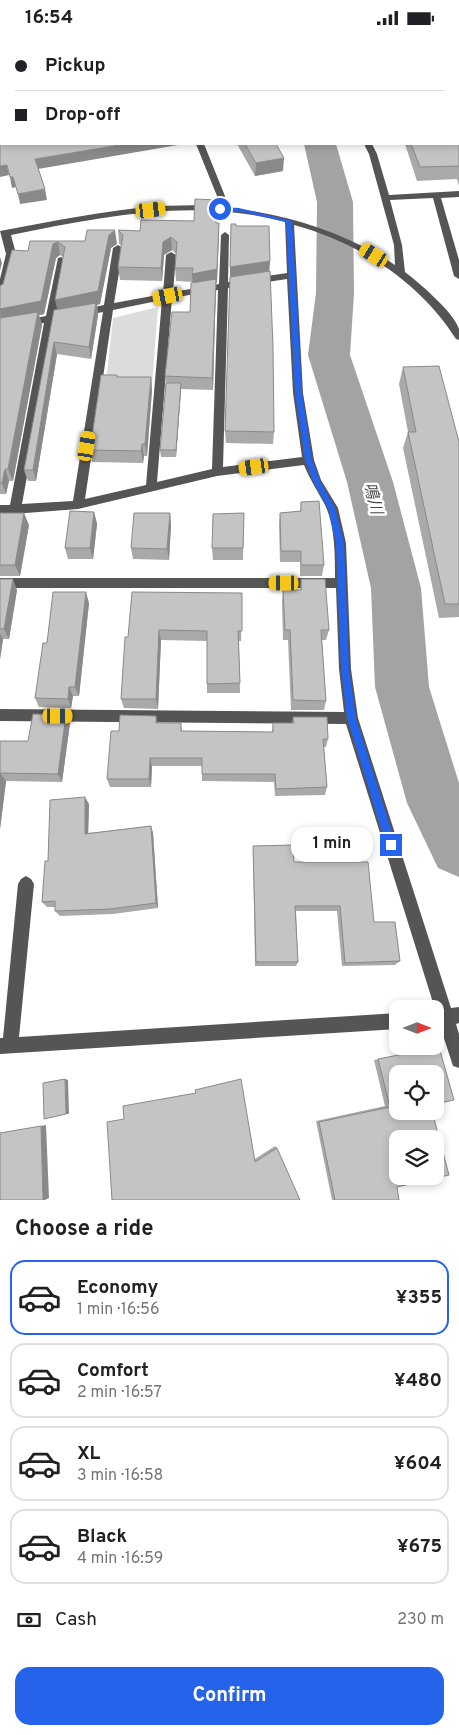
<!DOCTYPE html>
<meta charset="utf-8">
<style>
body{margin:0;font-family:Overpass,"Noto Sans JP",sans-serif;background:#f2f2f2;color:#202124;height:100vh;display:flex;flex-direction:column;font-size:19px;white-space:nowrap}
*{box-sizing:border-box;margin:0}
p{font-size:16px;color:#757577}
.icon{flex:none;width:28px;height:28px;fill:none;stroke:currentColor;stroke-width:2;stroke-linecap:round;stroke-linejoin:round}
.map{position:relative;height:1165px;overflow:hidden}
.drawer{display:flex;flex-direction:column;background:#fff;flex:1}
.drawer>*{flex:none}
.banner{position:absolute;left:0px;top:0px;width:460px;height:110px;box-shadow:0 2px 8px #0003;display:grid;align-content:center;height:110px;padding:0 15px;background:#fff}
.needle{width:32px;rotate:90deg}
.tools{position:absolute;left:389px;top:965px;display:grid;gap:10px}
.tools a{display:grid;place-items:center;width:55px;height:55px;border-radius:10px;background:#fff;box-shadow:0 2px 8px #0003;font-size:25px}
.end{position:absolute;width:22px;height:22px;margin:-11px;border:6px solid #2563eb;background:#fff;box-shadow:0 0 0 2px #fff}
.from{border-radius:50%}
.bubble{position:absolute;height:35px;border-radius:15px;background:#fff;box-shadow:0 2px 8px #0003;font-size:16px;font-weight:700;line-height:35px;text-align:center}
.car{position:absolute;width:15px;height:30px;margin:-15px -8px;border-radius:6px;box-shadow:0 0 4px 1px #0007;background:linear-gradient(#f5c518 24%,#345 0 40%,#f5c518 0 76%,#345 0 86%,#f5c518 0)}
.banner b{display:flex;align-items:center;gap:18px;height:48px;font-size:19px}
.banner b+b{border-top:1px solid #e0e0e0}
.banner i{width:12px;height:12px;background:#202124}
ul{padding:0;list-style:none}
li{display:flex;align-items:center;gap:15px;height:75px;margin:0 10px 8px;padding:0 5px;border:2px solid #e0e0e0;border-radius:15px}
li div{flex:1}
li b{display:block;font-size:19px}
li em{font-style:normal;font-weight:700}
li.current{border-color:#2563eb}
li>.icon{width:45px;height:45px;stroke-width:1.5}
h2{padding:0 15px;font-size:22px;line-height:60px}
.pay{display:flex;align-items:center;gap:12px;height:55px;padding:0 15px;font-size:19px}
.pay p{margin-inline-start:auto}
.action{display:flex;gap:10px;margin-top:auto;padding:10px 15px}
.action a{flex:1;height:58px;border-radius:15px;background:#2563eb;color:#fff;font-size:20px;font-weight:700;line-height:58px;text-align:center}
.status{display:flex;justify-content:space-between;align-items:center;height:35px;padding:0 25px;background:#fff;direction:ltr}
.status svg{height:14px;fill:currentColor}
.map>svg:first-child{display:block}
</style>
<div class="status"><b>16:54</b><svg viewBox="0 0 49 12"><path d="M0 12V9h3v3zM5 12V6h3v6zM10 12V3h3v9zM15 12V0h3v12zM26 1h20v11H26zM47 4h2v5h-2z"/></svg></div>
<div class="map">
<svg width="459" height="1165" viewBox="0 0 459 1165">
<rect width="100%" height="100%" fill="#fff"/>
<!-- green -->
<path fill="#dcdcdc" d="M158 272 152 349 106 348 113 283Z"/>
<g fill="none" stroke-linecap="round" stroke-linejoin="round">
<!-- river -->
<path fill="#a3a3a3" fill-rule="evenodd" d="M258 0H287V1H258Z
M304 109H336L353 167 354 258 350 320 393 447 421 553 429 652 459 748V842L438 833 407 768 375 652 371 553 347 447 308 320 316 258 317 167Z"/>
<!-- minor -->
<path fill="#555" fill-rule="evenodd" d="M17 0H25V1H18Z
M146 0H154V1H147Z
M299 0H307V1H300Z
M196 109H204L225 161 224 172C286 179 343 196 395 230L394 210 369 119 364 109H372L377 119 389 160 459 156V162L441 163 459 225V244L454 241 433 163 390 165 402 210 405 237C419 248 453 276 459 294 459 297 459 302 459 305L456 304C420 247 358 207 294 190L303 358 314 425 321 445 338 473 346 508 351 634 358 683 451 973 459 972V988L456 989 459 999V1033L453 1031 440 991 435 992V974L346 689 0 686V674L344 677 339 634 336 553H0V543H335C335 520 335 493 326 472 319 458 310 445 304 430L217 441 78 474 0 480V470H10L44 288 0 296V290L46 281 58 223 61 222 66 225 56 280 104 270 113 213 118 210 123 213 114 268 163 259 166 220 171 217 176 220 173 257 219 249 221 200 225 197 229 200 228 247 287 238 285 187C193 162 101 182 11 200L16 219 5 262 0 265V244L6 219 0 196C72 183 142 167 216 171L217 161ZM287 244 293 358 302 422 223 432 228 253ZM218 255 212 434 157 447 172 263ZM162 265 146 450 85 464 113 275ZM103 277 73 466 22 469 55 286Z
M26 841 31 844 34 849 19 1002 398 978V994L0 1019V1003H3L18 849 21 844Z"/>
<!-- rail -->
<path stroke="#000" stroke-width="2.5" stroke-dasharray="5 2 0.5 2" stroke-linecap="butt" d="M248 0 254 1"/>
</g>
<!-- wall -->
<path fill="#a9a9a9" d="M459 73V151L457 144 417 146 405 109H459Z
M237 109H276L283 136 255 141Z
M217 165 216 188 219 201 217 247 216 248 213 355 181 354 176 422H161L160 415 166 348 165 341 190 277 193 247 176 246 175 233 176 219 172 215 164 220 162 246 120 245 118 232 121 210 119 209 118 195 140 196 194 186Z
M236 191 270 226 269 236 274 397 273 409 226 408 225 396Z
M30 206 117 209 111 213 100 269 97 270 98 280 91 324 57 319 36 446H28L24 435 58 275 63 222 60 220 56 223 44 279 39 280 42 290 13 446H9L6 459H0V251L3 249 28 216Z
M403 332 459 407V582L439 583 403 413 408 397 399 349Z
M117 342H151L152 355 147 421H144L143 428 92 427 90 415Z
M301 467 324 530 322 541H300V527H280L279 490 280 478 300 476Z
M94 477 97 489 93 524H68L65 513Z
M0 478 29 490 20 541H0Z
M170 478 171 490 169 525 133 524 131 513Z
M244 478 243 525H213L212 513Z
M0 544 17 555 9 604H3L0 624Z
M301 544 329 595 326 605H322L326 666 324 675H291L288 605H283L282 566 283 555H300Z
M242 558 241 606H239L240 658H207V606L161 605 158 674 124 673 121 664 128 602Z
M89 568 79 661H73L71 673 39 672 35 663 47 608Z
M66 680 70 688 62 747 6 746 0 794V706H28Z
M156 681 157 688H181L182 696 272 697 273 688H292L293 682 328 704 326 712H324L327 752 325 760 275 761 274 747 202 746V731H152L151 752H110L107 744 119 696Z
M89 769 88 798 151 791 153 798 158 873 113 879 60 881 55 876V872H47L42 867 48 826Z
M253 811 294 827 374 887 400 926 395 930 342 931 337 876H296L298 927 296 931H255L253 817Z
M439 1012 435 1039 397 1152 399 1165H332L316 1086 385 1071 374 1025Z
M107 1087 255 1124 275 1111 277 1113 300 1165Z"/>
<!-- shaded-wall -->
<path fill="#898989" d="M126 109H178V110L38 134 35 124Z
M284 123 283 136 255 141 256 128Z
M7 130 9 140 0 142V131Z
M10 142H13L16 152 12 153Z
M45 154 47 165 20 169 18 159Z
M219 188 217 247 216 248 213 355 212 343 193 252 192 239Z
M115 195 117 209 111 213 100 269 97 270 98 280 91 324 89 312 58 278 55 265 109 200Z
M171 202 172 215 164 220 162 246 161 233 163 207Z
M58 207 60 220 56 223 44 279 39 280 42 290 13 446 8 434 0 274 53 209Z
M0 222 2 228 0 236Z
M270 226 269 239 230 245V232Z
M54 307 57 319 36 446 33 435Z
M151 342 152 355 147 421 145 409Z
M181 348V355L176 422V415Z
M142 409 144 421 143 428 141 416Z
M5 434 9 446 6 459 2 448Z
M94 477 97 489 93 524 90 513Z
M24 478 29 490 20 541 15 530Z
M170 478 171 490 169 525 167 514Z
M13 544 17 555 9 604 4 594Z
M86 557 89 568 79 661 75 652Z
M159 595 161 605 158 674 156 664Z
M0 598 3 604 0 624Z
M69 652 73 661 71 673 68 664Z
M66 680 70 688 62 747 58 739Z
M150 723 152 731 151 752 149 744Z
M0 738 6 746 0 794Z
M85 762 89 769 88 805 85 799Z
M151 791 153 798 158 873 156 868Z
M65 1044 68 1045 69 1079H66Z
M46 1090 49 1163 45 1165H43L41 1091Z"/>
<!-- building -->
<path fill="#c4c4c4" stroke="#898989" fill-rule="evenodd" d="M29 0H135L136 1H29Z
M0 16H1V109H126L35 124 45 154 18 159 13 142H10L7 130 0 131Z
M459 73V131L420 132 411 109H459Z
M245 109H276L284 123 256 128Z
M195 164 217 165 216 188H219L217 234 192 239 193 233H175L177 207 171 202 163 207 161 233 118 232 123 200 118 195 140 196 141 185 194 186Z
M231 189H236V191H269L270 226 230 232Z
M87 195H115L109 200 98 256 55 265 65 212 58 207 53 209 41 266 0 274V251L3 249 12 215 28 216 30 206H85Z
M270 236 273 312 274 397 225 396 230 242Z
M216 244 212 343 165 341 172 277H190L191 248Z
M96 268 89 312 54 307 33 435H24L54 275Z
M38 277 8 434H5L2 448H0V283Z
M439 331 459 407V569H445L408 397H416L403 332Z
M101 340H117V342H151L145 409H142L141 416 90 415Z
M166 348H181L176 415H160Z
M319 466 324 530H301V516H281L280 478 301 476V467Z
M70 476 94 477 90 513H65Z
M0 478H24L15 530H0Z
M134 478H170L167 514 131 513Z
M244 478 243 513H212L213 479Z
M0 544H13L4 594H0Z
M301 544H325L329 595H321L326 666 293 665 290 595H285L283 555H301Z
M53 557H86L75 652H69L68 664 35 663 43 608H47Z
M132 557 242 558V596H238L240 648 207 649V596L159 595 156 664H121L125 602H128Z
M33 679 66 680 58 739 0 738V706H28Z
M120 680 156 681V688H181V696L273 697V688H294L293 682H327L328 704H323L327 752 276 754 275 739H202V723H150L149 744H107L111 696H119Z
M85 762V799L151 791 156 868 110 874 55 876V866L42 867 45 826H48L50 765Z
M293 810 294 827H368L374 887H395L400 926 345 928 340 871H295L298 927H256L253 811Z
M439 1012 454 1065 435 1069V1039H398V1076H432L449 1140 397 1152 399 1165H335L319 1087 390 1072 378 1024ZM398 1104H435V1141H398Z
M65 1044 66 1079 44 1084 43 1048Z
M241 1044 255 1127 277 1113 300 1165H112L107 1087 124 1084 123 1071 196 1058 195 1055Z
M41 1091 43 1165H0V1098Z"/>
<!-- route -->
<path fill="#2563eb" d="M220 172 239 173 292 186 302 358 312 425 320 446 335 473 344 508 349 634 356 683 396 810 391 814 386 810 347 683 341 634 336 508 328 473 313 446 305 425 295 358 286 187 239 176 218 175Z"/>
<g text-anchor="middle" stroke-width="5" stroke-linejoin="round" paint-order="stroke">
<!-- water labels -->
<g font-size="16" font-style="italic" fill="#444" stroke="#fff">
<text transform="translate(374 463) rotate(76)" y="6">鳴川</text>
</g>
</g>
</svg>
<div class="tools">
<a><svg class="needle" viewBox="-14 -14 28 28"><path d="M0-13l5 13h-10z" fill="#e53935"/><path d="M0 13l5-13h-10z" fill="#757577"/></svg></a>
<a><svg class="icon" aria-label="locate" viewBox="0 0 24 24"><circle cx="12" cy="12" r="6"/><path d="M12 2v4M12 18v4M2 12h4M18 12h4"/></svg></a>
<a><svg class="icon" aria-label="layers" viewBox="0 0 24 24"><path d="M12 4l9 5-9 5-9-5zM3 14l9 5 9-5"/></svg></a>
</div>
<i class="end from" style="left:220px;top:174px"></i>
<i class="end" style="left:391px;top:810px"></i>
<div class="bubble" style="left:291px;top:792px;width:82px">1 min</div>
<i class="car" style="left:151px;top:175px;rotate:83deg"></i>
<i class="car" style="left:374px;top:220px;rotate:302deg"></i>
<i class="car" style="left:168px;top:261px;rotate:259deg"></i>
<i class="car" style="left:87px;top:411px;rotate:9deg"></i>
<i class="car" style="left:254px;top:432px;rotate:262deg"></i>
<i class="car" style="left:284px;top:548px;rotate:270deg"></i>
<i class="car" style="left:58px;top:681px;rotate:90deg"></i>
<div class="banner">
<b><i class="from"></i>Pickup</b>
<b><i></i>Drop-off</b>
</div>
</div>
<section class="drawer">
<h2>Choose a ride</h2>
<ul>
<li class="current"><svg class="icon" aria-label="car" viewBox="0 0 24 24"><path d="M5 17H2v-5l4-1 3-4h7l3 4 3 1v5h-3M9 17h6M6 11h13"/><circle cx="7" cy="17" r="2"/><circle cx="17" cy="17" r="2"/></svg><div><b>Economy</b><p>1 min · 16:56</p></div><em>¥355</em></li>
<li><svg class="icon" aria-label="car" viewBox="0 0 24 24"><path d="M5 17H2v-5l4-1 3-4h7l3 4 3 1v5h-3M9 17h6M6 11h13"/><circle cx="7" cy="17" r="2"/><circle cx="17" cy="17" r="2"/></svg><div><b>Comfort</b><p>2 min · 16:57</p></div><em>¥480</em></li>
<li><svg class="icon" aria-label="car" viewBox="0 0 24 24"><path d="M5 17H2v-5l4-1 3-4h7l3 4 3 1v5h-3M9 17h6M6 11h13"/><circle cx="7" cy="17" r="2"/><circle cx="17" cy="17" r="2"/></svg><div><b>XL</b><p>3 min · 16:58</p></div><em>¥604</em></li>
<li><svg class="icon" aria-label="car" viewBox="0 0 24 24"><path d="M5 17H2v-5l4-1 3-4h7l3 4 3 1v5h-3M9 17h6M6 11h13"/><circle cx="7" cy="17" r="2"/><circle cx="17" cy="17" r="2"/></svg><div><b>Black</b><p>4 min · 16:59</p></div><em>¥675</em></li>
</ul>
<div class="pay"><svg class="icon" aria-label="cash" viewBox="0 0 24 24"><path d="M3 7h18v10H3z"/><circle cx="12" cy="12" r="2"/></svg>Cash<p>230 m</p></div>
<div class="action"><a>Confirm</a></div>
</section>
